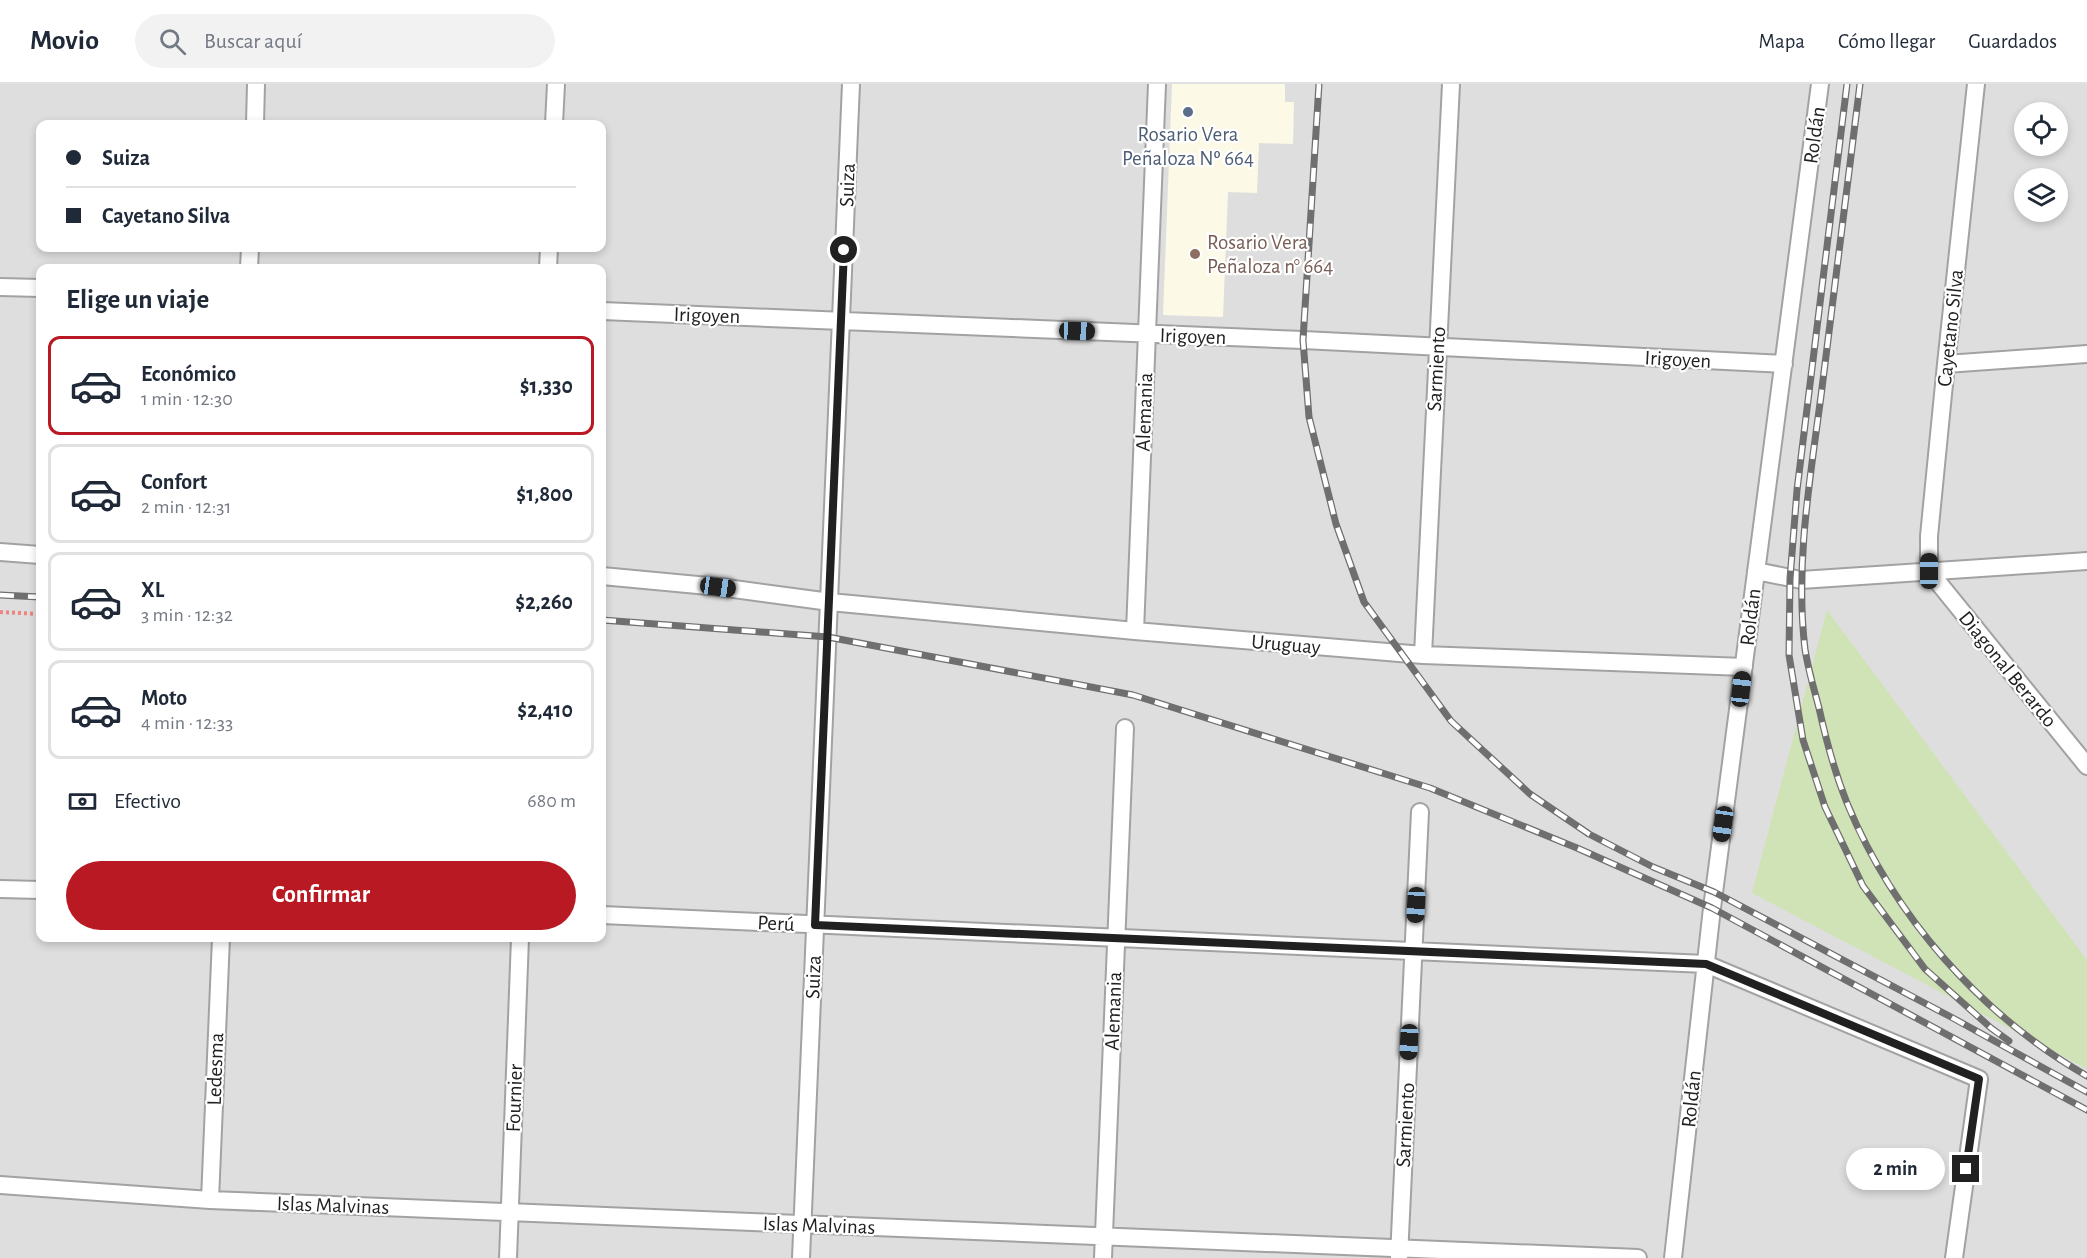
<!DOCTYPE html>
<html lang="es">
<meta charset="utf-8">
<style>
body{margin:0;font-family:"Alegreya Sans",sans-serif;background:#f2f2f3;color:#1f2937;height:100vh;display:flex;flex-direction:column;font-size:22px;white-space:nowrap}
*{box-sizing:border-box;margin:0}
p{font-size:20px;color:#747a83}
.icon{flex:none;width:33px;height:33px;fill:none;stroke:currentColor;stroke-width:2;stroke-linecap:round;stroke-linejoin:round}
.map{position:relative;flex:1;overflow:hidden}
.sheet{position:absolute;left:36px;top:180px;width:570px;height:678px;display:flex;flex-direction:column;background:#fff;border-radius:12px;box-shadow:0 3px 9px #0003}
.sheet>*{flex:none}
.top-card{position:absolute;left:36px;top:36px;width:570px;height:132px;border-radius:12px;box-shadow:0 3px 9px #0003;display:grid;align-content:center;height:132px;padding:0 30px;background:#fff}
.buttons{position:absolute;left:2014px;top:18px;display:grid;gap:12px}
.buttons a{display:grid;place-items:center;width:54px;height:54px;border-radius:50%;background:#fff;box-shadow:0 3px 9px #0003;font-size:30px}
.end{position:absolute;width:27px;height:27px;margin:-14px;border:8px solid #212121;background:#fff;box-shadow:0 0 0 3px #fff}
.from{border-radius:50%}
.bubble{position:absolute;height:42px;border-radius:21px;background:#fff;box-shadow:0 3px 9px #0003;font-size:20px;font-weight:700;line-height:42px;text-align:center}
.car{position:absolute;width:18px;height:36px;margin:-18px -9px;border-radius:8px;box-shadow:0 0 4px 2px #0007;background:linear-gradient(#222 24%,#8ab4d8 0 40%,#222 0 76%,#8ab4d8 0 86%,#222 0)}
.top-card b{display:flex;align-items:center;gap:21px;height:57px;font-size:22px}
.top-card b+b{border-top:2px solid #e0e1e3}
.top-card i{width:15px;height:15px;background:#1f2937}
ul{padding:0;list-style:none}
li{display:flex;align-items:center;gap:18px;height:99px;margin:0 12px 9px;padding:0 18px;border:3px solid #e0e1e3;border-radius:12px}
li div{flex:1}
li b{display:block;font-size:22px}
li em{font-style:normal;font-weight:700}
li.selected{border-color:#b91922}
li>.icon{width:54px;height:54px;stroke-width:1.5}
h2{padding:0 30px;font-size:27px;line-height:72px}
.pay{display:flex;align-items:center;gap:15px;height:66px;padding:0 30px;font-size:22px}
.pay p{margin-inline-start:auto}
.action{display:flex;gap:12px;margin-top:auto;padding:12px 30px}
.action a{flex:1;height:69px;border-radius:36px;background:#b91922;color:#fff;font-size:24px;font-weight:700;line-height:69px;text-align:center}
header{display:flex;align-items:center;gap:36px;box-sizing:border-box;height:84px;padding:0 30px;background:#fff;border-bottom:2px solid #e0e1e3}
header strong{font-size:28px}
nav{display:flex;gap:33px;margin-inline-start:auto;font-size:21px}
.search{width:420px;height:54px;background:#f2f2f3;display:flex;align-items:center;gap:15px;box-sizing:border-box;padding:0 21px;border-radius:33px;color:#747a83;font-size:22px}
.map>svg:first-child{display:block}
</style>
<header>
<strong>Movio</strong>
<div class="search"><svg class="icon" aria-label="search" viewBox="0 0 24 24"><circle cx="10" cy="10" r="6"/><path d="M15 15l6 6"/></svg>Buscar aquí</div>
<nav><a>Mapa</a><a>Cómo llegar</a><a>Guardados</a></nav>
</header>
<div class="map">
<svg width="2087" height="1174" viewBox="0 0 2087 1174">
<rect width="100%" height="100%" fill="#f0ede9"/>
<!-- residential -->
<path fill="#dfdede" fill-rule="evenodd" d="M0 0H2087V1174H0ZM2025 28H2058V62H2025ZM40 40H602V164H40ZM2025 94H2058V128H2025ZM40 184H602V854H40Z"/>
<!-- education -->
<path fill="#fcfae6" d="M1172 0H1285V18H1294L1293 60 1259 59 1257 109 1228 108 1223 233 1163 231Z"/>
<!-- grass -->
<path fill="#cfe3b6" d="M1827 526 2087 876V985L1752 809Z"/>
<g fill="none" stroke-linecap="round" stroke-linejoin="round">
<defs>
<path id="street" d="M1976 0 1946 280 1929 452V487L2087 682
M255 40 256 0
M554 40 556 0
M249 184 250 164
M548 184 549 164
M0 203 40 204
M602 227 1303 256 1784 280
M1946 280 2087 270
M0 468 40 471
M1756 487 1801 496 2087 477
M602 492 719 503 830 518 1135 547 1423 571 1744 583
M1135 547 1157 0
M1423 571 1451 0
M0 805 40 806
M602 831 1706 880 1979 995 1954 1174
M0 1101 210 1116 1638 1174
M210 1116 221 854
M1399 1173 1420 728
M508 1174 520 854
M801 1174 851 0
M1103 1174 1125 644
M1673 1174 1712 824 1820 0"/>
</defs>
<!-- street casing -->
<use href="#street" stroke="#a2a2a2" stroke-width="20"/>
<!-- path -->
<path stroke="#e98681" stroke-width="4" stroke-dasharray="3 3" stroke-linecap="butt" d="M0 528 40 530"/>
<!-- street -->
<use href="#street" stroke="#fff" stroke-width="16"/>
<defs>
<path id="rail" d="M1319 0 1303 256 1309 333 1336 440 1364 518 1451 637 1530 710 1589 750 1653 783 1714 808 1951 933 2087 1008
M1847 0 1797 406 1790 495 1789 571 1803 656 1825 723 1863 802 1925 885 1991 944 2009 957
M1860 0C1847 104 1834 208 1821 312 1810 395 1795 481 1805 565 1808 585 1814 605 1819 624 1826 656 1835 689 1847 719 1894 833 1981 931 2087 992
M0 511 40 513
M602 536 828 553 1133 611 1430 704 1577 764 1712 824 2087 1026"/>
</defs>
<!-- rail casing -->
<use href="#rail" stroke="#6f6f6f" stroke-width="7"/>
<!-- rail -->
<use href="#rail" stroke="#fff" stroke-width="4.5" stroke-dasharray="14" stroke-linecap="butt"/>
</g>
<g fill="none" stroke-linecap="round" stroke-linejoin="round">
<!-- route -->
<path stroke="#212121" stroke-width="8" d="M844 166 815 841 1706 880 1979 995 1966 1085"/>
</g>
<!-- markers -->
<circle fill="#5c6f8a" stroke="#fff" stroke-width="2" cx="1188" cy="28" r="6"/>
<circle fill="#8d6e63" stroke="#fff" stroke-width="2" cx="1195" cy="170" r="6"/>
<g text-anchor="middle" stroke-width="4.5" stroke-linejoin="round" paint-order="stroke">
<!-- service labels -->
<g font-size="21" fill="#4e5e75" stroke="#fff">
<text x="1188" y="57">Rosario Vera<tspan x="1188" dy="24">Peñaloza Nº 664</tspan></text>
</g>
<!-- street labels -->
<g font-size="21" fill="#212121" stroke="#fff">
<text transform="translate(1814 51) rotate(-82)" y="7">Roldán</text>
<text transform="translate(847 101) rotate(-88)" y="7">Suiza</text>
<text transform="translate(707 231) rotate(2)" y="7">Irigoyen</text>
<text transform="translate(1950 244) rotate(-84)" y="7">Cayetano Silva</text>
<text transform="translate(1193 252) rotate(2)" y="7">Irigoyen</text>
<text transform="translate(1678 275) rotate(3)" y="7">Irigoyen</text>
<text transform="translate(1436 285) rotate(-87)" y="7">Sarmiento</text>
<text transform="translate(1144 328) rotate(-88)" y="7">Alemania</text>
<text transform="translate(1750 533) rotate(-83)" y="7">Roldán</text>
<text transform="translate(1286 560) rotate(5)" y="7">Uruguay</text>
<text transform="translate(2008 585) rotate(51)" y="7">Diagonal Berardo</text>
<text transform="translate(776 839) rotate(3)" y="7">Perú</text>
<text transform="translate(813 893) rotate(-88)" y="7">Suiza</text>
<text transform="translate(1113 927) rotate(-88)" y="7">Alemania</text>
<text transform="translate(215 985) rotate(-88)" y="7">Ledesma</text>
<text transform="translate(514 1014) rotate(-88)" y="7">Fournier</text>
<text transform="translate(1691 1015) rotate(-84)" y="7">Roldán</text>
<text transform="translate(1405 1041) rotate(-87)" y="7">Sarmiento</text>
<text transform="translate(333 1121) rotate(2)" y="7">Islas Malvinas</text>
<text transform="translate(819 1141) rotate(2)" y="7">Islas Malvinas</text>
</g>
<!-- education labels -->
<g font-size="21" fill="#785e54" stroke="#fff" text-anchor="start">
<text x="1207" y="165">Rosario Vera<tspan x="1207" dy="24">Peñaloza n° 664</tspan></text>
</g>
</g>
</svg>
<div class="buttons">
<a><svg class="icon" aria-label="locate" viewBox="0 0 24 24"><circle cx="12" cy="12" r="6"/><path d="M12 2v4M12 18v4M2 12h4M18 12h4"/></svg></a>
<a><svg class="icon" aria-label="layers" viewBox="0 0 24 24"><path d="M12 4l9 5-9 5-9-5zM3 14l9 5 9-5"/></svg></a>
</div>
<i class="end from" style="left:844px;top:166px"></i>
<i class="end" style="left:1966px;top:1085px"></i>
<div class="bubble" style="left:1846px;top:1064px;width:99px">2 min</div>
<i class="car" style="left:1077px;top:247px;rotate:92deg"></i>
<i class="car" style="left:1929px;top:487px;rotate:0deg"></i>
<i class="car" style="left:718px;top:503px;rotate:98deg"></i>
<i class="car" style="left:1741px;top:605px;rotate:7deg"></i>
<i class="car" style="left:1723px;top:740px;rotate:188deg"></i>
<i class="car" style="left:1416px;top:821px;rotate:183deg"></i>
<i class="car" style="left:1409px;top:958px;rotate:183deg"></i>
<div class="top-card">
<b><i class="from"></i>Suiza</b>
<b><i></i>Cayetano Silva</b>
</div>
<section class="sheet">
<h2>Elige un viaje</h2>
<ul>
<li class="selected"><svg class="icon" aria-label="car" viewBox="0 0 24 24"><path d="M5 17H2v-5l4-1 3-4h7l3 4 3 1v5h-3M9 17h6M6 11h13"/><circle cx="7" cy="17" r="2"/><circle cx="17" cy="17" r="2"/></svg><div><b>Económico</b><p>1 min · 12:30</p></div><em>$1,330</em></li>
<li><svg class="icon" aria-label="car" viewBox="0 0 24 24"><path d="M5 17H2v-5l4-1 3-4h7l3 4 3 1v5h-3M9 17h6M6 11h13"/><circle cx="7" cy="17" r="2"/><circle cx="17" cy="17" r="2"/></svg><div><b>Confort</b><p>2 min · 12:31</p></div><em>$1,800</em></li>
<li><svg class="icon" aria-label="car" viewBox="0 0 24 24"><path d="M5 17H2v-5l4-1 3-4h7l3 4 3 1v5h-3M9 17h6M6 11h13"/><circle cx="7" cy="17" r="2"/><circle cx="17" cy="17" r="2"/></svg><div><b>XL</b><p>3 min · 12:32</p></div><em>$2,260</em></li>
<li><svg class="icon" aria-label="car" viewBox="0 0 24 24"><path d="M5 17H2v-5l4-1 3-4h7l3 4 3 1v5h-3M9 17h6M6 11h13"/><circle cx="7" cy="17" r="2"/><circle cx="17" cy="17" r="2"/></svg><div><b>Moto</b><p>4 min · 12:33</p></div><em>$2,410</em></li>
</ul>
<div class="pay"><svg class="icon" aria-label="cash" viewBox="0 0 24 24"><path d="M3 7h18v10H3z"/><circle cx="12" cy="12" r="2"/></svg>Efectivo<p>680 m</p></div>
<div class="action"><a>Confirmar</a></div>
</section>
</div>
